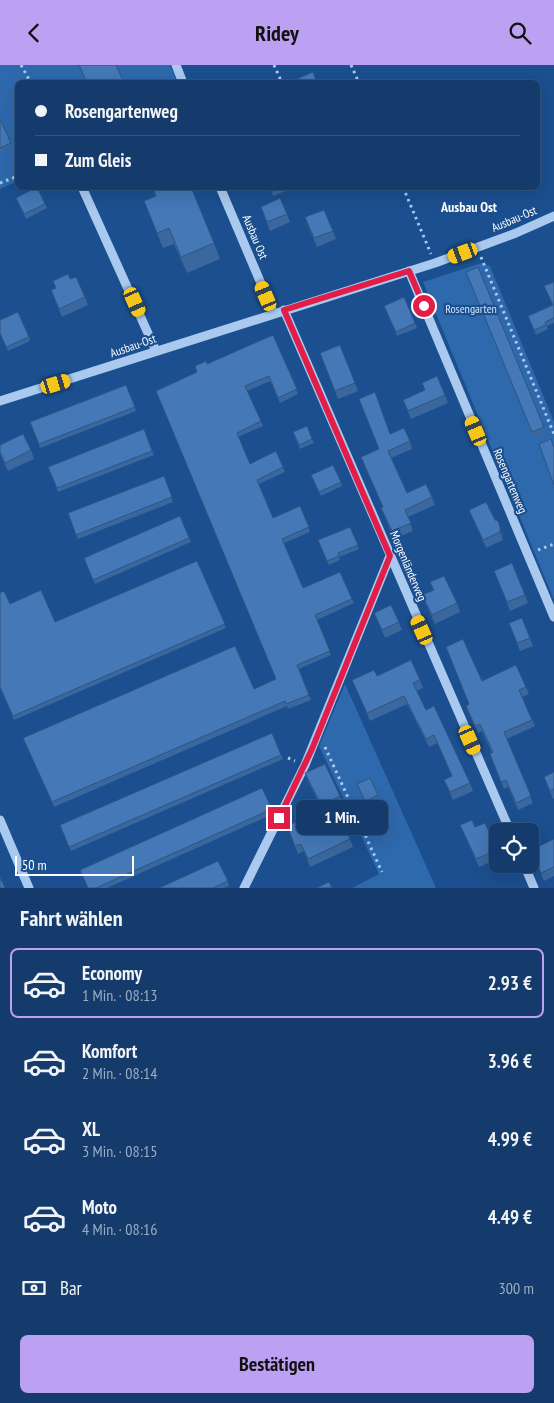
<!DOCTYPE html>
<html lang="de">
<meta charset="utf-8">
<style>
body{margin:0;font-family:"PT Sans Narrow",sans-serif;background:#1d4271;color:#f1f3f6;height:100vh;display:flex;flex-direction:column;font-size:19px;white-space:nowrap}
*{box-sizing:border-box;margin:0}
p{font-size:16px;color:#9dadc1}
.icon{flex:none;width:28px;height:28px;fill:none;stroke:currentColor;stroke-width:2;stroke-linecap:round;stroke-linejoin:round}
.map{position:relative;height:823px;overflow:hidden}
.panel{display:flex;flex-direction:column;background:#143b6b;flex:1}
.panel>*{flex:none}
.top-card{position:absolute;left:15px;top:15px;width:525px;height:110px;border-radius:8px;box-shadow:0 5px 20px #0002,0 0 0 1px #33557e;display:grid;align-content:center;height:110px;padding:0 20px;background:#143b6b}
.tools{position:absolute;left:489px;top:758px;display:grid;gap:10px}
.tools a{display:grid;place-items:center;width:50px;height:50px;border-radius:8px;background:#143b6b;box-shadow:0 5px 20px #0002,0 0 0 1px #33557e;font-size:25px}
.scale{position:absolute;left:15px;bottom:12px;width:119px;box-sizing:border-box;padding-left:5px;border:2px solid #fff;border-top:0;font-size:14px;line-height:18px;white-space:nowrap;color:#fff;-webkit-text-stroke:4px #1b4f8f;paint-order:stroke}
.end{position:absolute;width:22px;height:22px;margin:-11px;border:6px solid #e11d48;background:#fff;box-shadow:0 0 0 2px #fff}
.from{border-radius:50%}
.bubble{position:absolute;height:35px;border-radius:8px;background:#143b6b;box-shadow:0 5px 20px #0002,0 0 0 1px #33557e;font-size:16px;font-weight:600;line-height:35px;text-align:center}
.car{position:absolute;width:15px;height:30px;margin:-15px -8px;border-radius:6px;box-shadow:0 0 4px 1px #0007;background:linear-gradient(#f5c518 24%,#345 0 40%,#f5c518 0 76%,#345 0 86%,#f5c518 0)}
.top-card b{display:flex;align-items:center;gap:18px;height:48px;font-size:19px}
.top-card b+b{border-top:1px solid #33557e}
.top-card i{width:12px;height:12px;background:#f1f3f6}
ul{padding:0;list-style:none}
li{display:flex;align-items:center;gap:15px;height:70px;margin:0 10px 8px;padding:0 10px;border:2px solid transparent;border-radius:8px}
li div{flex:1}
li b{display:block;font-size:19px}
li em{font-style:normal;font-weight:600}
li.active{border-color:#bca0f2}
li>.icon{width:45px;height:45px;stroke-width:1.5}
h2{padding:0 20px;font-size:22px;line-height:60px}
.pay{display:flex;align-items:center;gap:12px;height:55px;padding:0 20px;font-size:19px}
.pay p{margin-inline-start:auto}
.primary-button{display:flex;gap:10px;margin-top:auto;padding:10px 20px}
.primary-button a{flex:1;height:58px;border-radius:8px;background:#bca0f2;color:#111;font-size:20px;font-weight:600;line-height:58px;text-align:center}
header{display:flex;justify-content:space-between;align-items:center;height:65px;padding:0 20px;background:#bca0f2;color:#111;font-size:22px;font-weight:600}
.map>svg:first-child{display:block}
</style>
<header><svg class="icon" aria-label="back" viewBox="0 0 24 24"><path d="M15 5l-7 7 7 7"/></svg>Ridey<svg class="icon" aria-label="search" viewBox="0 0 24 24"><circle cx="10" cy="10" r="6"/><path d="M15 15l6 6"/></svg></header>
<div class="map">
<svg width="554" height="823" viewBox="0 0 554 823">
<rect width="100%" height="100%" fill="#1b4f8f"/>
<!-- green -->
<path fill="#2e69ad" d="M0 0H170L177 17 18 18 17 116 0 124Z
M482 198 490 201 554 357V535L423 217Z
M345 619 436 823H352L379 809 319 681Z"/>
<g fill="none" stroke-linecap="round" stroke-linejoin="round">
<!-- path -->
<path stroke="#a9c9ee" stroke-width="3" stroke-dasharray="2.5 4" stroke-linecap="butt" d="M21 0 31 18
M274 0 282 18
M351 0 359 18
M0 118 18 111
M403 122 431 189
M481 192 554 369
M538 485 554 479
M325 682 382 807
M288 693 295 696"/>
<!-- minor -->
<path stroke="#a9c9ee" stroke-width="9" d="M176 0 183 18
M82 122 156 286
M220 122 274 249
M409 206 554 552
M284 245 510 766
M0 336 435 198 516 168 554 151
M0 755 29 823
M524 799 534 823
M244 823 305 700 390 491"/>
</g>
<!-- wall -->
<path fill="#3a679d" d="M0 54 12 82 0 88Z
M152 122H191L214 178 220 194 187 208 174 179 163 183 144 136 155 131Z
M270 122H285L286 126 273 131Z
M16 133 45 139 47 143 26 154Z
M261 142 287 149 290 157 270 166Z
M308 161 333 166 336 174 317 182Z
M478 202 546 367 534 372 466 207Z
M53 216 85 232 88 240 62 252 51 225 56 223Z
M554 217V258L547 261 548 264 536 270 528 251 552 240Z
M384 241 415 258 417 263 397 271Z
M0 268 29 272 30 276 8 286Z
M273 270 298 329 280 338 270 316 247 326 263 361 238 372 250 399 276 386 285 407 259 419 273 453 300 441 310 467 284 478 303 523 352 534 354 538 317 555 331 590 299 604 311 635 288 644 287 641 54 742 25 677 254 624 276 614 197 307 207 299Z
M323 296 355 318 358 326 338 334Z
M422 318 445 330 448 338 411 354 403 335 425 326Z
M126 320 136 346 40 383 30 357Z
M307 361 314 378 300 384 293 367Z
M144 364 154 390 58 427 48 402Z
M390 369 410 376 412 384 391 393 407 428 432 432 435 440 408 452 413 466 394 474 381 443 383 442 361 392 379 384Z
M0 380 31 385 34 394 8 406 0 389Z
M311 410 341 417 342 421 321 431Z
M164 411 173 437 78 474 68 448Z
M469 445 495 455 503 470V475L486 483Z
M180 451 191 477 95 519 84 493Z
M350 462 359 484 339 492 340 495 329 500 320 479Z
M197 496 226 563 14 655 0 623 10 539 55 557Z
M494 506 525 530 528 538 510 546Z
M430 517 457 538 460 547 435 559 422 530 433 525Z
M374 548 399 557 402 565 385 573Z
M509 558 530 573 533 581 520 586Z
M377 611 420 615 423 623 417 626 426 645 470 718 473 726 453 735 444 715 452 711 437 678 429 682 407 639 370 656 352 615Z
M482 616 526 622 529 629 522 632 535 661 507 674 533 738 518 745 508 722 504 724 492 695V688L482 666 478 668 466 641 469 639Z
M272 668 283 694 71 786 60 760Z
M554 707V733L553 734 544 712Z
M305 708 340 731 343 739 324 748 308 716Z
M359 723 378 730 379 735 366 740Z
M272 744 273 749 107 823H87Z
M485 758 498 786V794L479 802 460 760 475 762Z
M287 761 319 769 350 774 353 782 310 802 304 786 298 789Z
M554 774V811L544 816 531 785Z
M228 816 229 821 224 823H159Z"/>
<!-- shaded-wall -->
<path fill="#305480" d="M500 462 503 470V475L500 467Z"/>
<!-- building -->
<path fill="#4478b7" stroke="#305480" d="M79 0H116L124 18H87Z
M313 7 317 18H298L297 14Z
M243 14 244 18H236Z
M0 54 11 78 0 83Z
M37 122 45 139 24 149 16 133Z
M153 122H191L214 178 181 192 169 163 157 168 144 136 156 131Z
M270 122H282L272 127Z
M280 133 287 149 267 157 261 142Z
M324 145 333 166 314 173 305 152Z
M478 202 544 362 532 367 466 207Z
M68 209 70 214 76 212 85 232 59 244 51 225 56 223 53 216Z
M554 217V253L545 257 546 260 534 265 528 251 553 240 544 221Z
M404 232 415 258 396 267 384 241Z
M18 247 29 272 6 282 0 268V255Z
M273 270 297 324 278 333 269 311 245 321 261 356 237 368 250 399 276 386 283 402 257 415 273 453 300 441 309 462 282 474 303 523 340 507 352 534 315 550 330 586 297 600 309 630 286 639 285 636 52 737 23 673 235 581 254 624 276 614 156 326 197 307 195 301 206 296 207 299Z
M340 280 355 318 335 326 320 288Z
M437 311 445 330 408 346 403 335 425 325 422 318Z
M126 320 135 342 39 379 30 357Z
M375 327 390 369 404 363 410 376 388 386 407 428 426 419 432 432 405 445 411 458 392 466 381 443 383 442 361 392 379 384 359 334Z
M307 361 312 374 299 380 293 367Z
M144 364 152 386 57 423 48 402Z
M23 369 31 385 5 398 0 387V380Z
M551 374 554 383V420L539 379Z
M333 400 341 417 319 427 311 410Z
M164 411 172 432 76 470 68 448Z
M486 437 495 455 498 456 500 462V467L483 475 469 445Z
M180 451 189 473 93 515 84 493Z
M350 462 358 480 338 488 339 491 327 496 318 475Z
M197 496 225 559 13 651 0 622V528L4 526 10 539 41 525 55 557Z
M512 498 525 530 507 537 494 506Z
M444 511 457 538 432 550 422 530 434 525 430 517Z
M391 540 399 557 382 565 374 548Z
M522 553 530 573 517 578 509 558Z
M463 574 482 616 516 600 526 622 519 625 532 655 504 667 531 731 516 738 506 715 501 717 490 689 493 687 480 659 475 661 466 641 469 639 446 582Z
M411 595 420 615 413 618 426 645 434 641 470 718 450 727 444 715 452 711 434 670 426 674 404 631 367 648 352 615 374 605 377 611Z
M272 668 281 690 69 782 60 760Z
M325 699 340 731 321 740 305 708Z
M554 707V724L550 726 544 712Z
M370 713 378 730 365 736 357 719Z
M262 723 272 744 96 823H88L80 805Z
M311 750 319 769 343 758 350 774 308 794 301 779 295 781 287 761Z
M472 755 475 762 485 758 497 785 476 794 460 760Z
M554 774V802L541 808 531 785Z
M218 796 228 816 213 823H159Z
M0 812 5 823H0Z
M329 817 332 823H316Z"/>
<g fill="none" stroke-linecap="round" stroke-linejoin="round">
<!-- route -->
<path stroke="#e11d48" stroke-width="6" d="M279 753 312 684 390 491 284 245 409 206 424 241"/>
</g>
<g text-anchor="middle" stroke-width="4.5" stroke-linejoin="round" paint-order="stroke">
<!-- street labels -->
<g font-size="12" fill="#fff" stroke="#1b4f8f">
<text transform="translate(514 154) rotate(-23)" y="4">Ausbau-Ost</text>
<text transform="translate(255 172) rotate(67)" y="4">Ausbau Ost</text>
<text transform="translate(133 281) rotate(-19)" y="4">Ausbau-Ost</text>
<text transform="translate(510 416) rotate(67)" y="4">Rosengartenweg</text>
<text transform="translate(408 501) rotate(67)" y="4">Morgenländerweg</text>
</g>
<!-- park labels -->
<g font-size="12" fill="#cfe3fa" stroke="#1b4f8f">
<text x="471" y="248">Rosengarten</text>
</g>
<!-- neighbourhood labels -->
<g font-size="14" font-weight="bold" fill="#fff" stroke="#1b4f8f">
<text x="469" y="147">Ausbau Ost</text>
</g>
</g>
</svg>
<div class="tools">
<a><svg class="icon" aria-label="locate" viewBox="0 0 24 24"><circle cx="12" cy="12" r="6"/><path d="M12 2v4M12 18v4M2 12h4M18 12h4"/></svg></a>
</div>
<div class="scale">50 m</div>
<i class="end from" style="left:424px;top:241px"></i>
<i class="end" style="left:279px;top:753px"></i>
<div class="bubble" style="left:296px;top:735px;width:92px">1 Min.</div>
<i class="car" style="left:463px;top:188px;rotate:250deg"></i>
<i class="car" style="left:266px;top:231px;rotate:337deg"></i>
<i class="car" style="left:135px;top:237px;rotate:156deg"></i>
<i class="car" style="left:56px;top:319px;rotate:73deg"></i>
<i class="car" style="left:476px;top:366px;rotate:337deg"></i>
<i class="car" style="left:422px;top:565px;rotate:336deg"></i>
<i class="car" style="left:470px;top:675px;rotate:156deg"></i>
<div class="top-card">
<b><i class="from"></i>Rosengartenweg</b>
<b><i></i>Zum Gleis</b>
</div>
</div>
<section class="panel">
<h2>Fahrt wählen</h2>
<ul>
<li class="active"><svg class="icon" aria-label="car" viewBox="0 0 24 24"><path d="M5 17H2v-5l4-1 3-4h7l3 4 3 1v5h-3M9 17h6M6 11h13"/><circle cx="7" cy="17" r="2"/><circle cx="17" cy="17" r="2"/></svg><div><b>Economy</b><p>1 Min. · 08:13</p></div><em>2.93 €</em></li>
<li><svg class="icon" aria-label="car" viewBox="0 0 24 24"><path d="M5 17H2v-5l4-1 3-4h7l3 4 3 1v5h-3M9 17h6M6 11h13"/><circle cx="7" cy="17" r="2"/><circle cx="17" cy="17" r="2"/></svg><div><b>Komfort</b><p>2 Min. · 08:14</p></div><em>3.96 €</em></li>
<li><svg class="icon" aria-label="car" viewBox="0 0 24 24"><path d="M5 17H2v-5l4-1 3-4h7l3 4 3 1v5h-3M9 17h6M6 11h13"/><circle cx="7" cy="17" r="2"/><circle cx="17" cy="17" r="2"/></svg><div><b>XL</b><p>3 Min. · 08:15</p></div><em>4.99 €</em></li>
<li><svg class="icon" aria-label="car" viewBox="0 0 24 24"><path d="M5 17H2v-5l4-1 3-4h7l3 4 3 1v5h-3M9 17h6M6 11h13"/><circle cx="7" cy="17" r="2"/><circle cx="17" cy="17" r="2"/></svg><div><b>Moto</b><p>4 Min. · 08:16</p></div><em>4.49 €</em></li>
</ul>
<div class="pay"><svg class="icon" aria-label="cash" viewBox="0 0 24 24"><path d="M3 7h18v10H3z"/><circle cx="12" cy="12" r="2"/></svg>Bar<p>300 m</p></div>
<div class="primary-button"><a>Bestätigen</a></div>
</section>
